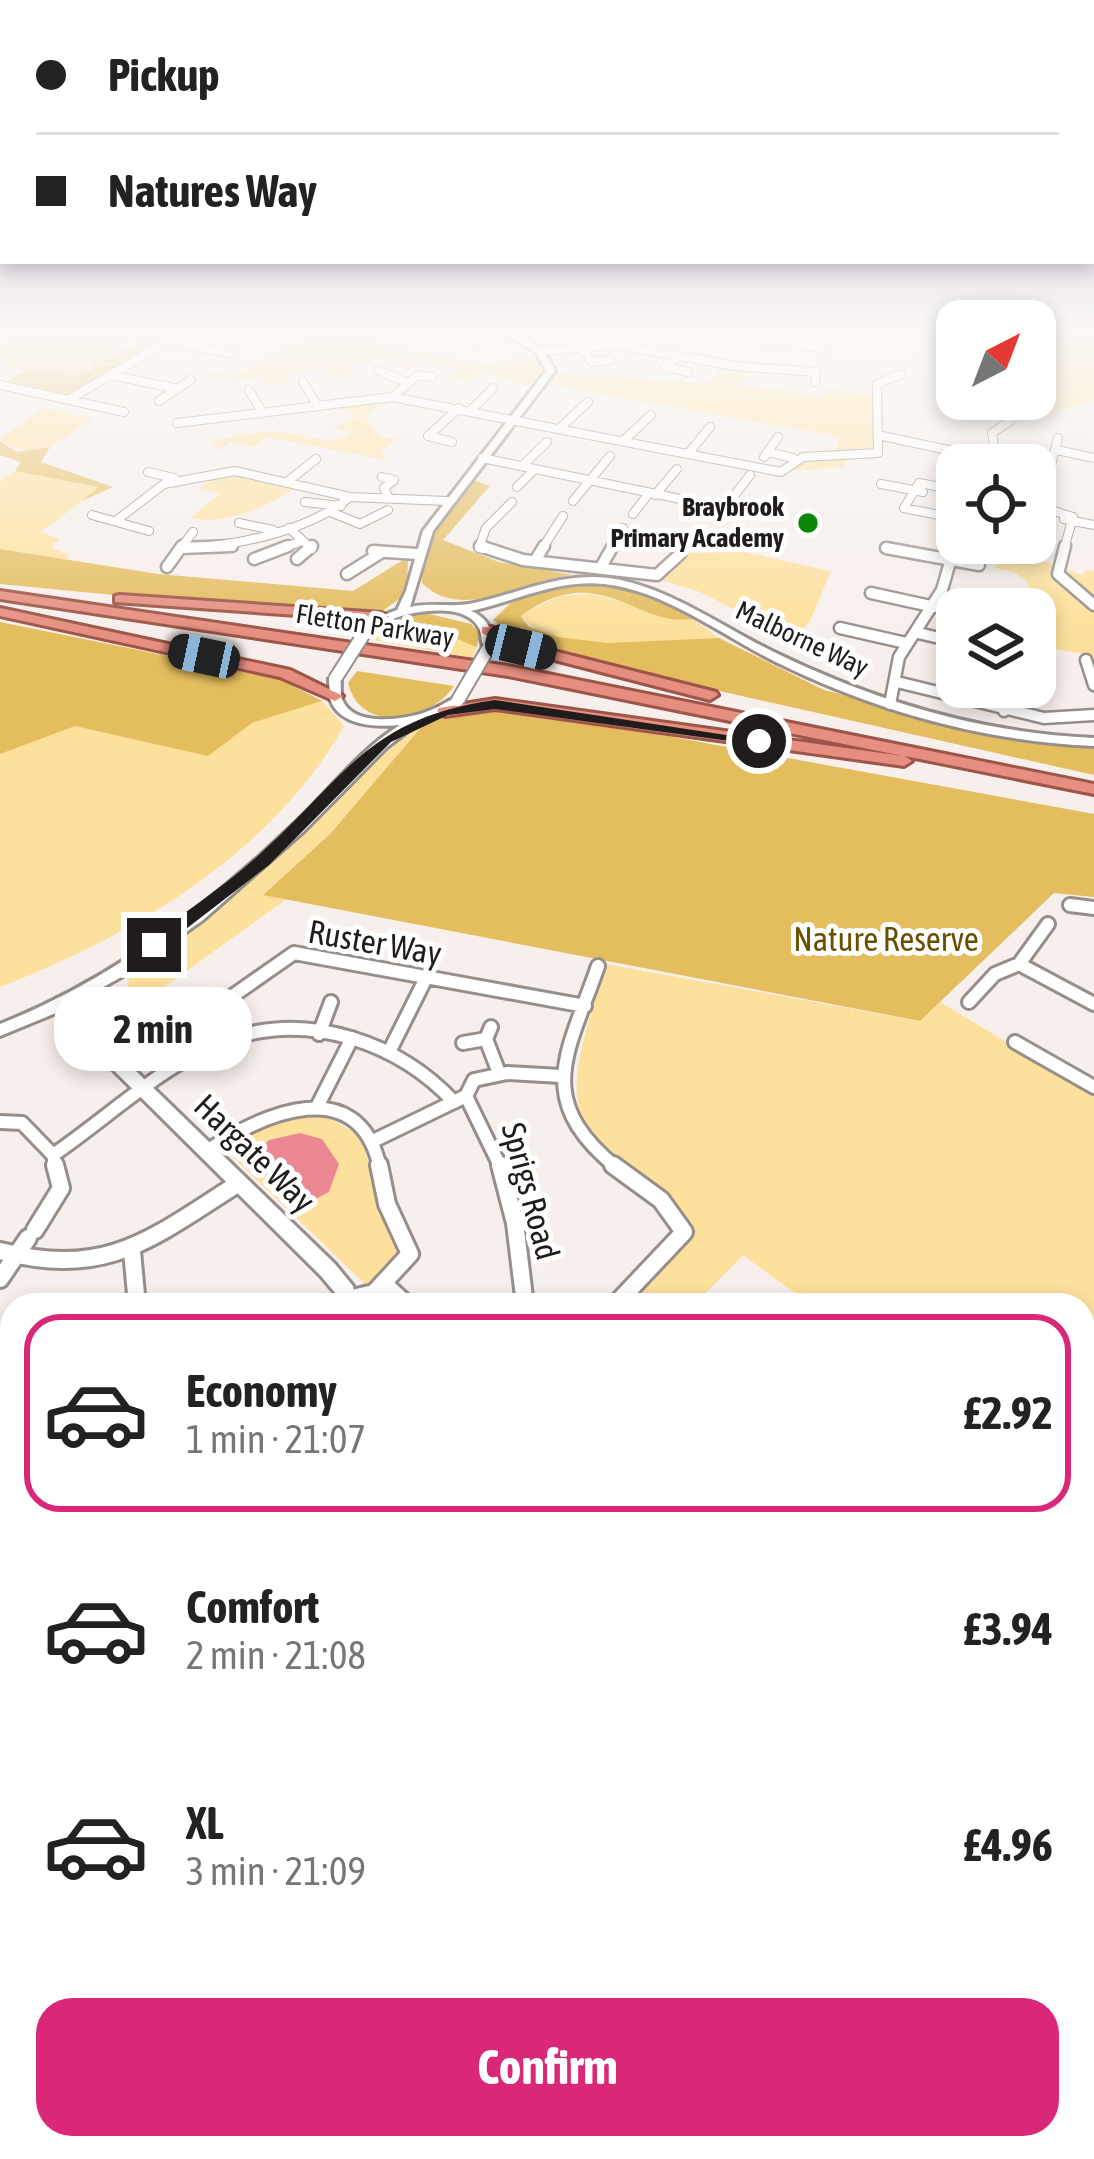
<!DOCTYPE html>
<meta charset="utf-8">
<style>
body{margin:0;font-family:"Asap Condensed",sans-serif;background:#f2f2f2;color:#222;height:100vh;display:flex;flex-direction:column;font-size:45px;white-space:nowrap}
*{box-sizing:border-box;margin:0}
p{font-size:39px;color:#767676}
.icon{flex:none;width:66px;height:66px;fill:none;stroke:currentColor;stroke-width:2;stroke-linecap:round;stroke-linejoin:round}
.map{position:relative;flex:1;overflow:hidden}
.drawer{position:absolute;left:0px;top:1293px;width:1095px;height:867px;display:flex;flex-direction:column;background:#fff;border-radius:36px 36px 0 0;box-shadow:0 6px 18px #0003}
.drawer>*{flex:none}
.hud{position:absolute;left:0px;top:0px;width:1095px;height:264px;box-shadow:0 6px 18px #0003;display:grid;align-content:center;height:264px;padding:0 36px;background:#fff}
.needle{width:78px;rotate:42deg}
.buttons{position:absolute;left:936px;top:300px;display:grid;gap:24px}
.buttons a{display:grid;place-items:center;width:120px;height:120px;border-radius:24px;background:#fff;box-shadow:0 6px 18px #0003;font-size:60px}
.end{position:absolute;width:54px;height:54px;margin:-27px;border:15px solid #1f1c1b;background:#fff;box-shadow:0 0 0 6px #fff}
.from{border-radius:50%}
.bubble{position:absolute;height:84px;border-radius:36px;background:#fff;box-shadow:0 6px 18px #0003;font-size:39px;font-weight:700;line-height:84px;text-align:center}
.car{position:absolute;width:36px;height:72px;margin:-36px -18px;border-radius:15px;box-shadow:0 0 9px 3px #0007;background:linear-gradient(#222 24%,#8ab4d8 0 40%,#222 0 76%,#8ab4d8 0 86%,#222 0)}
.hud b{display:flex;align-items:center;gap:42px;height:114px;font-size:45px}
.hud b+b{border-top:3px solid #e0e0e0}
.hud i{width:30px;height:30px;background:#222}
ul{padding:21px 0 0;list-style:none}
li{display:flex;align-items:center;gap:36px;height:198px;margin:0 24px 18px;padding:0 12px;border:6px solid transparent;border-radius:36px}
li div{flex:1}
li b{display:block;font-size:45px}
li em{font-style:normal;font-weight:700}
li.selected{border-color:#db2777}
li>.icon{width:108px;height:108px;stroke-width:1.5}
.cta{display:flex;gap:24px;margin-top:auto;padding:24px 36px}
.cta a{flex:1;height:138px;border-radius:36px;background:#db2777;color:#fff;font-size:48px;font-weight:700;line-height:138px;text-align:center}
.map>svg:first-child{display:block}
</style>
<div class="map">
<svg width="1094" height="2159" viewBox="0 0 1094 2159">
<rect width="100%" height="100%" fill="#f7efeb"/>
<!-- green -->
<path fill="#fde09c" d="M15 332H148L76 376 6 368 10 364 0 361V339Z
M308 332H370L397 348 485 365 537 355 543 376 536 388 480 372 468 382 447 378 457 369 422 362 410 371 399 368 397 357 349 365 353 374 332 377 326 368 285 374 289 383 267 387 261 378 224 383 230 378 204 376 213 370 235 376Z
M1059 332H1094V401L1045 414 975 404 974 399H1035V350L1052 353Z
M724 365 750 366 740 385 823 396 826 389 875 396 876 448 847 456 845 467 786 471 796 458 834 454 840 437 552 385 555 373 706 383Z
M396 398 399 402 378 406 366 417 380 438H398L380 452 388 460 265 437 254 447 230 442 218 451 213 440C235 436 258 431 279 432 302 434 332 447 352 434L333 427 360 416 339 409Z
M44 408 93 419C64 438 32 466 0 439Z
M15 471 100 487 41 532 59 539 51 548 70 555 65 559 0 549V481Z
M223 472 300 485C270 505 227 526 190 518L220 494 199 488Z
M744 552 831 571 810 621 794 639 700 592 629 570 621 575C642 586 668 594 691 605 730 628 849 699 890 690L893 683V689C849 706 715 616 670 596 653 588 632 587 617 575L627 569 659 576 685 553Z
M999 557 1028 563 1031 557 1083 575 1086 570 1094 571V662L1091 655 1035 646V609H1025L1024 592 1030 585 1016 573 995 568Z
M588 594C624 597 662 624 693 619L719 638C671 638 552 663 521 615L559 596Z
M0 622 280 679 322 701 344 726C271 854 134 935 0 987Z
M435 628 476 647 473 658 373 640 383 631 406 636Z
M424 724 330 834 264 894 285 900 141 1004 168 1031 133 1054 122 1022 131 967C183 932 234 898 280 855 324 814 370 746 424 724Z
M605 964 919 1021 940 1002 1094 1095V1445L1083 1461V1305H811L743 1255 694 1305H622L691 1228 685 1215C556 1114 560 1119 605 964Z
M323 1114 361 1137 380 1202 402 1250 367 1286 222 1146 272 1116Z
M0 1688 12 1704V2007L0 2020Z
M12 2085V2148H385L394 2159H0V2100Z"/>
<!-- forest -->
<path fill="#e4bd5e" d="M158 332H179L71 395 8 381C35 357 65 383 94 368L91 362 112 366 103 361Z
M0 441 17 452 50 447 41 462 113 487 82 501 98 487 15 471 21 462 0 455Z
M474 480 490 486 443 540 499 562 573 575C525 578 463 624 422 583 421 541 446 510 474 480Z
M0 549 158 574 353 591 408 557 407 593 384 610 332 616 0 584Z
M556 584C616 582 642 590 693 619 635 628 600 558 521 616L529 627 557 637 608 643 719 638 824 690 1001 735 1094 749V775L573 658 517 638 493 620 521 593Z
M425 613 471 624 481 634 476 647 435 629 406 636 383 631 406 615Z
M0 622 280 679 322 701 252 723 208 756 75 726 0 754Z
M357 671 454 686C430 722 361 735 348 683Z
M465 709H520L1094 814V897L1054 893 920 1021 263 895 330 834 424 724Z"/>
<!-- water -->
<path fill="#ec8894" d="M300 1133 322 1139 339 1164 329 1192 299 1208 249 1160 269 1140Z"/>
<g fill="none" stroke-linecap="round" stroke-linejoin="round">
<defs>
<path id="minor-far4" d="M410 332H427
M466 332 473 340 486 338
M583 332 603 346
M685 339 711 332
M758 340 823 348
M582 348 592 362 611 360
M651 349 668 332
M541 351 618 345 735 366 816 372 815 382
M678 355 665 367 688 372
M378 370 408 383
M111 375 178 389
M303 382 317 405
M0 385 124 412
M249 390 263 414
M392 397 418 375 432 377
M68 400 167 342 232 353
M159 401 191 380
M470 411 493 388
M177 423 392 397 781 472 803 457 878 453 877 384 901 374
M559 429 588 402
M878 435 985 458 995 451 992 433 1010 421
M623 441 651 415
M452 442 428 436 459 408
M1057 450 1094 458
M767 452 793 458
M688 454 710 427
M764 457 778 437
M482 458 753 514
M1051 465 1058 438
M522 466 547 442
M148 472 174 478
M382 477 394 480 384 488 388 496
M287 482 316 459
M881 484 923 492
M517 487 534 470
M655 495 677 469
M573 501 610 456
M305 502 341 506
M1035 505 1073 517 1064 549
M724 509 750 475
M333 513 360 524 388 510
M633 514 649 493
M92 515 149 531
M939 515 904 508 919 483 957 490
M1064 519 1094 525
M117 520 164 484 235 471 350 497 447 501
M239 523 273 530
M289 528 312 549
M181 548C235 547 308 531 350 497
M886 548 894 549
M180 549 193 532
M280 549 302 541
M483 549 479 548 486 528 512 502
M542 549 563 516
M611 549 623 528"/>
<path id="minor-far3" d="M480 546 523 560 657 575 681 553
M1065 546 1058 574 1094 605
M181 548 232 546
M886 548 979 565
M373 551 417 554
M254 559 288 546
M297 559 312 546
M535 561 544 546
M602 565 613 546
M167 567 182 546
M347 574 382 552
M871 593 935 607
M941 597 995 609
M840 628 906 643
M918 633 957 642
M1086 660 1094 685
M1035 676 1045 678
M897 682 1044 718 1094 715
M890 704 899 657 942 590 950 562
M1004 711 1014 687"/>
<path id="minor-far2" d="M1070 905 1094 908
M1019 964 1048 924
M598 966C568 1053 532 1099 617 1168
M969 1002 995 974 1019 964 1094 1004
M319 1034 331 1002
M486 1039 499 1073
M224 1042 207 1019 214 1009 294 953 585 1006
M1015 1042 1094 1087
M463 1043 486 1039 491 1027
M390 1050 426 978
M466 1096 501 1168
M317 1107 352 1038
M0 1122 22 1123 53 1155
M371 1142 466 1096 474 1080 507 1073 561 1076
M207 1151C262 1114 359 1070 380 1168
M56 1168 53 1155C109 1117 168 1059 233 1038 312 1012 400 1044 454 1102"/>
<path id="minor-far1" d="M500 1165 515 1223 525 1305
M613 1165 661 1200 684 1232 615 1305
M35 1230 61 1188 55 1165
M0 1251C108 1279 152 1238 239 1183
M132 1251 137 1305
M0 1279 28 1238
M385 1285 407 1305
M348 1299 374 1293 410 1254 387 1204 379 1165
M1083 1393 1094 1400
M0 1450H12"/>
<path id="minor" d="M0 1675 12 1687
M394 2148 403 2159
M714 2148 716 2159
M909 2148 912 2159
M1079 2148 1082 2159
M559 2159 567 2148"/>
<path id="tertiary" d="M502 332C528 332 545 350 555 371L433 531 410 607C432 602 453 608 474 603 520 593 560 572 609 578 670 587 721 627 776 653 877 702 981 733 1094 738V746C983 741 878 712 778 663 722 636 667 591 604 584 557 579 516 601 471 611 488 618 492 630 495 647L489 651 483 647C482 643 481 632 479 628 466 603 420 610 398 617 385 622 376 631 363 631V627L376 618 397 610 406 591 423 531 546 371 537 353Z
M335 675 341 679C341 686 340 692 342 699 352 727 402 720 423 713 436 709 446 702 458 696L464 700 448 712 421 721 387 747 304 831 203 920 125 975 69 1006 335 1264 353 1286 356 1305H338L337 1295 321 1276 56 1013 0 1036V1024C109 981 207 908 293 825 329 792 358 751 400 725 377 727 340 727 330 699 330 698 329 680 329 679Z
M1094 1771V1795L1083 1796V1772Z
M12 2024V2057L0 2063V2030Z"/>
<path id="trunk" d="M0 591 508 666 1094 784V794L905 756 912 761 904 766 495 709 445 716 437 711 439 708 495 699 903 756 508 676 0 599Z
M120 595 382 613 389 617 382 621 115 602V596Z
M0 608 290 670 343 696 335 701 280 677 0 616Z
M482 627H492L526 644 716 692 718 695 710 700 516 650 482 633Z"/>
</defs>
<!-- minor-far4 casing -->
<use href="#minor-far4" stroke="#968e8a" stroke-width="10"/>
<!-- minor-far3 casing -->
<use href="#minor-far3" stroke="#968e8a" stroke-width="15"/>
<!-- minor-far2 casing -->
<use href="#minor-far2" stroke="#968e8a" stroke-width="18"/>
<!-- minor-far1 casing -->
<use href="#minor-far1" stroke="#968e8a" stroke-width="22"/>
<!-- minor casing -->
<use href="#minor" stroke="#968e8a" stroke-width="27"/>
<!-- tertiary casing -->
<use href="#tertiary" stroke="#968e8a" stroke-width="6"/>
<!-- trunk casing -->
<use href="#trunk" stroke="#9c5548" stroke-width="6"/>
<!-- minor-far4 -->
<use href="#minor-far4" stroke="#fff" stroke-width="8"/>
<!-- minor-far3 -->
<use href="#minor-far3" stroke="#fff" stroke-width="10"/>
<!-- minor-far2 -->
<use href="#minor-far2" stroke="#fff" stroke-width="12"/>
<!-- minor-far1 -->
<use href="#minor-far1" stroke="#fff" stroke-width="16"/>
<!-- minor -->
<use href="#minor" stroke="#fff" stroke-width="21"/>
<!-- tertiary -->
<use href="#tertiary" fill="#fff" fill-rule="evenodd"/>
<!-- trunk -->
<use href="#trunk" fill="#e68f80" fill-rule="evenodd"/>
<defs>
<path id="tertiary-bridge" d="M335 679 367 629
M458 700 489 647"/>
</defs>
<!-- tertiary-bridge casing -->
<use href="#tertiary-bridge" stroke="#968e8a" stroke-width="16" stroke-linecap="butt"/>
<!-- tertiary-bridge -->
<use href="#tertiary-bridge" stroke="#fff" stroke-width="12"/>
</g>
<!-- sky -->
<linearGradient id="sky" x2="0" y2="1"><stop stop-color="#a9a2c6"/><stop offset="0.52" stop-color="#fbf8f6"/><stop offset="1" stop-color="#fbf8f6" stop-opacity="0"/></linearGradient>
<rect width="1094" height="635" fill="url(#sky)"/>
<!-- route -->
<path fill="#1f1c1b" d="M495 700 766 741 759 745 495 709 448 715 391 742 269 865 160 949H148V940C185 912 225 886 260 854 347 775 369 718 495 700Z"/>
<!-- markers -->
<circle fill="#098708" stroke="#fefefe" stroke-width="4.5" cx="808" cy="523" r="12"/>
<g text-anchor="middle" stroke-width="10" stroke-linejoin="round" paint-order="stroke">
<!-- far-poi labels -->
<g font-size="27" font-weight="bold" fill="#1f1c1b" stroke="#fefefe" text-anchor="end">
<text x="784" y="516">Braybrook<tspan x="784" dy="31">Primary Academy</tspan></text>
</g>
<!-- far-street labels -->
<g font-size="27" fill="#1f1c1b" stroke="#fefefe">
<text transform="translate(375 626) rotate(9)" y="9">Fletton Parkway</text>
<text transform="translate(802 639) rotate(25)" y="9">Malborne Way</text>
</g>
<!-- park labels -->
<g font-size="33" fill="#694f00" stroke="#fefefe">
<text x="886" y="951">Nature Reserve</text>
</g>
<!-- street labels -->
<g font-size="33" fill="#1f1c1b" stroke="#fefefe">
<text transform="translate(375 942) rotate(10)" y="12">Ruster Way</text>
<text transform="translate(255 1153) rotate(44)" y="12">Hargate Way</text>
<text transform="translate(531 1191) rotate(75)" y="12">Sprigs Road</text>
</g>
</g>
</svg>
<div class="buttons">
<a><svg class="needle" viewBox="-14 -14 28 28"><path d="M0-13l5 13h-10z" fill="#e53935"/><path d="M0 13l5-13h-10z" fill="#767676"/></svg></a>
<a><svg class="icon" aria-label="locate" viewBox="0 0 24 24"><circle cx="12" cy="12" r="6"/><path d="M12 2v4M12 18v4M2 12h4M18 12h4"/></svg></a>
<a><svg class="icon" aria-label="layers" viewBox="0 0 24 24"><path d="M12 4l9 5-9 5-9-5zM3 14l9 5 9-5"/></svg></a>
</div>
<i class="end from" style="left:759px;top:741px"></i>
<i class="end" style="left:154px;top:945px"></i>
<div class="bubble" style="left:54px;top:987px;width:198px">2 min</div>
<i class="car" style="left:521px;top:647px;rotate:104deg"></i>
<i class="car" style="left:204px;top:656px;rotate:282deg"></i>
<div class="hud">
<b><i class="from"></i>Pickup</b>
<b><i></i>Natures Way</b>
</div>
<section class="drawer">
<ul>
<li class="selected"><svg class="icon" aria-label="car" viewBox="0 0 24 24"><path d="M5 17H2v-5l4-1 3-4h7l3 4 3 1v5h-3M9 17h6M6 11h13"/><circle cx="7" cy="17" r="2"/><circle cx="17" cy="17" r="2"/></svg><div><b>Economy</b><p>1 min · 21:07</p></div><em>£2.92</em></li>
<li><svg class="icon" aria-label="car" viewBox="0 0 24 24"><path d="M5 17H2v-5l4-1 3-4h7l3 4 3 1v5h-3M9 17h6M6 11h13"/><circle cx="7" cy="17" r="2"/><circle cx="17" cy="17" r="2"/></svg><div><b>Comfort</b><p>2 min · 21:08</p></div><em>£3.94</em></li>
<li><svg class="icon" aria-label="car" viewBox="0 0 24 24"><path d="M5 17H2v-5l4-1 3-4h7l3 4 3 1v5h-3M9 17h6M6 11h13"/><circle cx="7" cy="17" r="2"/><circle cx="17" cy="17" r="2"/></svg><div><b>XL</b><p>3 min · 21:09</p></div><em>£4.96</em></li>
</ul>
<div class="cta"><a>Confirm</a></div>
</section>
</div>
